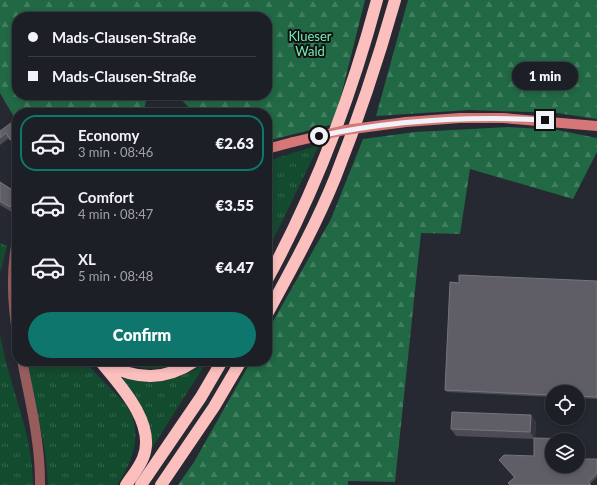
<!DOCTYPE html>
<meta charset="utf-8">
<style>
body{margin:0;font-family:Lato,sans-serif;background:#25272d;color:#f1f3f6;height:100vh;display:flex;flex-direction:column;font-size:15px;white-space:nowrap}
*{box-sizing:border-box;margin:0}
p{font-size:13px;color:#a0a2a7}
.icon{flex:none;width:22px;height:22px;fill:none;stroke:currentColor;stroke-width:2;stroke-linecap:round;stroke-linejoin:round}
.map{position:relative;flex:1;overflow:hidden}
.sheet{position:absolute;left:12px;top:108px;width:260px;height:258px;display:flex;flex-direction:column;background:#1c1f25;border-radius:16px;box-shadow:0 2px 6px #0003,0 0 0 1px #3a3d42}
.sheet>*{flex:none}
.top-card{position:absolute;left:12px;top:12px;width:260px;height:88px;border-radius:16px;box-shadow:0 2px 6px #0003,0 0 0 1px #3a3d42;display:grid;align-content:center;height:88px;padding:0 16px;background:#1c1f25}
.fabs{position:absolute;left:545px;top:385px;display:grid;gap:8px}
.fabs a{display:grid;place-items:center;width:40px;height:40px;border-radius:50%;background:#1c1f25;box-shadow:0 2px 6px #0003,0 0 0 1px #3a3d42;font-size:20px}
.end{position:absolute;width:18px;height:18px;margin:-9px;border:5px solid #f0f2f8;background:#111;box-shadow:0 0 0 2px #111}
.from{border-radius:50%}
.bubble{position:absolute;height:28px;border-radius:14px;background:#1c1f25;box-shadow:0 2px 6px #0003,0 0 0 1px #3a3d42;font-size:13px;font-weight:800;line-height:28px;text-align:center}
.top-card b{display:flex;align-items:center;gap:14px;height:38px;font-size:15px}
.top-card b+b{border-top:1px solid #3a3d42}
.top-card i{width:10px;height:10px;background:#f1f3f6}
ul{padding:7px 0 0;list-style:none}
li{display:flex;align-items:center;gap:12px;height:56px;margin:0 8px 6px;padding:0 8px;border:2px solid transparent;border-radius:16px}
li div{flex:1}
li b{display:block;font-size:15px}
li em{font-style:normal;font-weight:800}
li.active{border-color:#0f766e}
li>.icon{width:36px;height:36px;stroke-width:1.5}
.cta{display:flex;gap:8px;margin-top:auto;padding:8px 16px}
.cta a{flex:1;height:46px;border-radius:24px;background:#0f766e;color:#fff;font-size:16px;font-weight:800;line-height:46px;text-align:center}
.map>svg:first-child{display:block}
</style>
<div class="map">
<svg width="597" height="485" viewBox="0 0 597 485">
<defs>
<pattern id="grass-tufts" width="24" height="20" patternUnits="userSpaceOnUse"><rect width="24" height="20" fill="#134b2f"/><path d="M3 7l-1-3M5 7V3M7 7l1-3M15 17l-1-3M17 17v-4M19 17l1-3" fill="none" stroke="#36654e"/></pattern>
<pattern id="forest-firs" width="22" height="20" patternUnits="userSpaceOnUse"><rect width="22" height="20" fill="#216844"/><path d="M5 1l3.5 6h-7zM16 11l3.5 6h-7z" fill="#427e60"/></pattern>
</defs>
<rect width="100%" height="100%" fill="#262931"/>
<!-- grass -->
<path fill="url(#grass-tufts)" d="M319 145 274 238 267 250V161Z
M0 243 7 246 0 273Z
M0 335C9 386 33 432 33 485H0Z
M22 361H85C97 377 113 389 125 404 145 429 133 462 117 485H48C47 442 34 402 22 361Z
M120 361H182C161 372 140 370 120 361Z
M206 363 150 451C153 418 142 404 122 380L124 378C157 387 177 380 206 363Z"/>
<!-- forest -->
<path fill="url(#forest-firs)" d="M0 0H365L334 124 267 141V113H194L177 95H267V17H17V95H157L147 96 144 110 104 113H17V122L0 93Z
M408 0H597V119L557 113 470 110 376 116Z
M508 127 557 130 597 138V152L573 199 470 169 460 234 421 233 395 482 348 481V485H178L194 462 251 361H267V332L331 219 363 139 415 132Z"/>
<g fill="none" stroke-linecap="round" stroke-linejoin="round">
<!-- street -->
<path stroke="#975c5b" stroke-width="10" d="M17 241C0 323 41 403 40 485"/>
<!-- secondary -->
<path stroke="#d57776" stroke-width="10" d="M406 122 460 118H503L597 126
M267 149 293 142"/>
<!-- highway -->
<path stroke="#fbbfbd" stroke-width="12" d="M267 280C315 192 351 97 377 0
M267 314C291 270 316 225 335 178 358 120 378 60 395 0
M100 361C120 385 157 424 143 458 139 468 132 476 126 485
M106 364C137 380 165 381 195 361
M141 485 201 397 222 361
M161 485 214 407 241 361"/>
<!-- secondary-bridge -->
<path stroke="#d57776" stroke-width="10" d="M293 142 345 130 406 122"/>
</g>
<!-- wall -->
<path fill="#4d4c54" d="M0 131 17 132V142L14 145 9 138 0 145Z
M0 182 13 190 17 188V210L15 214 0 205Z
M597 281V399L578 398V392H552V397L447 392 445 390 459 283Z
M531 415 536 422 535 438 552 466 597 459V477L590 484 591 485H510L508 483 514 478 499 460 534 456V439L456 436 451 429Z"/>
<!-- shaded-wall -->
<path fill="#36363f" d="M17 195V210L15 214 10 207Z
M531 415 536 422 535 439 530 432Z"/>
<!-- building -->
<path fill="#5f5d66" stroke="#76757d" d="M11 123 17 132V135L10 140 6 133 0 138V131Z
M0 182 17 193V195L10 207 0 201Z
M15 187 17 188V193L13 190Z
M459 275 597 281V397L578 396V392H552V395L445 390 450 282 459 283Z
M452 412 531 415 530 432 451 429Z
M534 438 572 439V440H552V466H578V459H597V473L588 482 591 485H510L508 483 515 477 499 460 504 455 534 456Z"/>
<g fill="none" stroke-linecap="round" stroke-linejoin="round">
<!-- route -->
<path stroke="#f0f2f8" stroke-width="5" d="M319 136C394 120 469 116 545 120"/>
</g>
<g text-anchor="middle" stroke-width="4" stroke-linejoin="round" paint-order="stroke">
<!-- park labels -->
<g font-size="13" fill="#76eead" stroke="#101215">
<text x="310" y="41">Klueser<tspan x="310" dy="15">Wald</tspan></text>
</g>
</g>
</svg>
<div class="fabs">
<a><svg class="icon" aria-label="locate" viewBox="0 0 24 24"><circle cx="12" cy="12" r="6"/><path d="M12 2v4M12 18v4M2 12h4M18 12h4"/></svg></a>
<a><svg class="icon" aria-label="layers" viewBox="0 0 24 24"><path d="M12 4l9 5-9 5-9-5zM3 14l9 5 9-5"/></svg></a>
</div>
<i class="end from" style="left:319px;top:136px"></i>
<i class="end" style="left:545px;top:120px"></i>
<div class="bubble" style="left:512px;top:62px;width:66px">1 min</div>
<div class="top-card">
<b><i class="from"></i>Mads-Clausen-Straße</b>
<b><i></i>Mads-Clausen-Straße</b>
</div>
<section class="sheet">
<ul>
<li class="active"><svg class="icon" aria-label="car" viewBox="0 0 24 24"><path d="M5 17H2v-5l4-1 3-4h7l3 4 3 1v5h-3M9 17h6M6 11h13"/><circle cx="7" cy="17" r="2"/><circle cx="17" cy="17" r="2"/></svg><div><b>Economy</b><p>3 min · 08:46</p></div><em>€2.63</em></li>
<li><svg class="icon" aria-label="car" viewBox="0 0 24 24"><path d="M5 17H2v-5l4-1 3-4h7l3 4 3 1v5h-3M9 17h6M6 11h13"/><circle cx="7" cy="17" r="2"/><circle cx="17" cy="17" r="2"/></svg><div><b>Comfort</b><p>4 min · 08:47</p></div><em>€3.55</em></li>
<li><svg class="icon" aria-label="car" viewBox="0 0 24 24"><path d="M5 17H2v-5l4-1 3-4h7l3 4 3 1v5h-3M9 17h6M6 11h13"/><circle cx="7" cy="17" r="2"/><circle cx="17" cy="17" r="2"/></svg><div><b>XL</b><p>5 min · 08:48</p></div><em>€4.47</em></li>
</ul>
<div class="cta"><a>Confirm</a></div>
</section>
</div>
